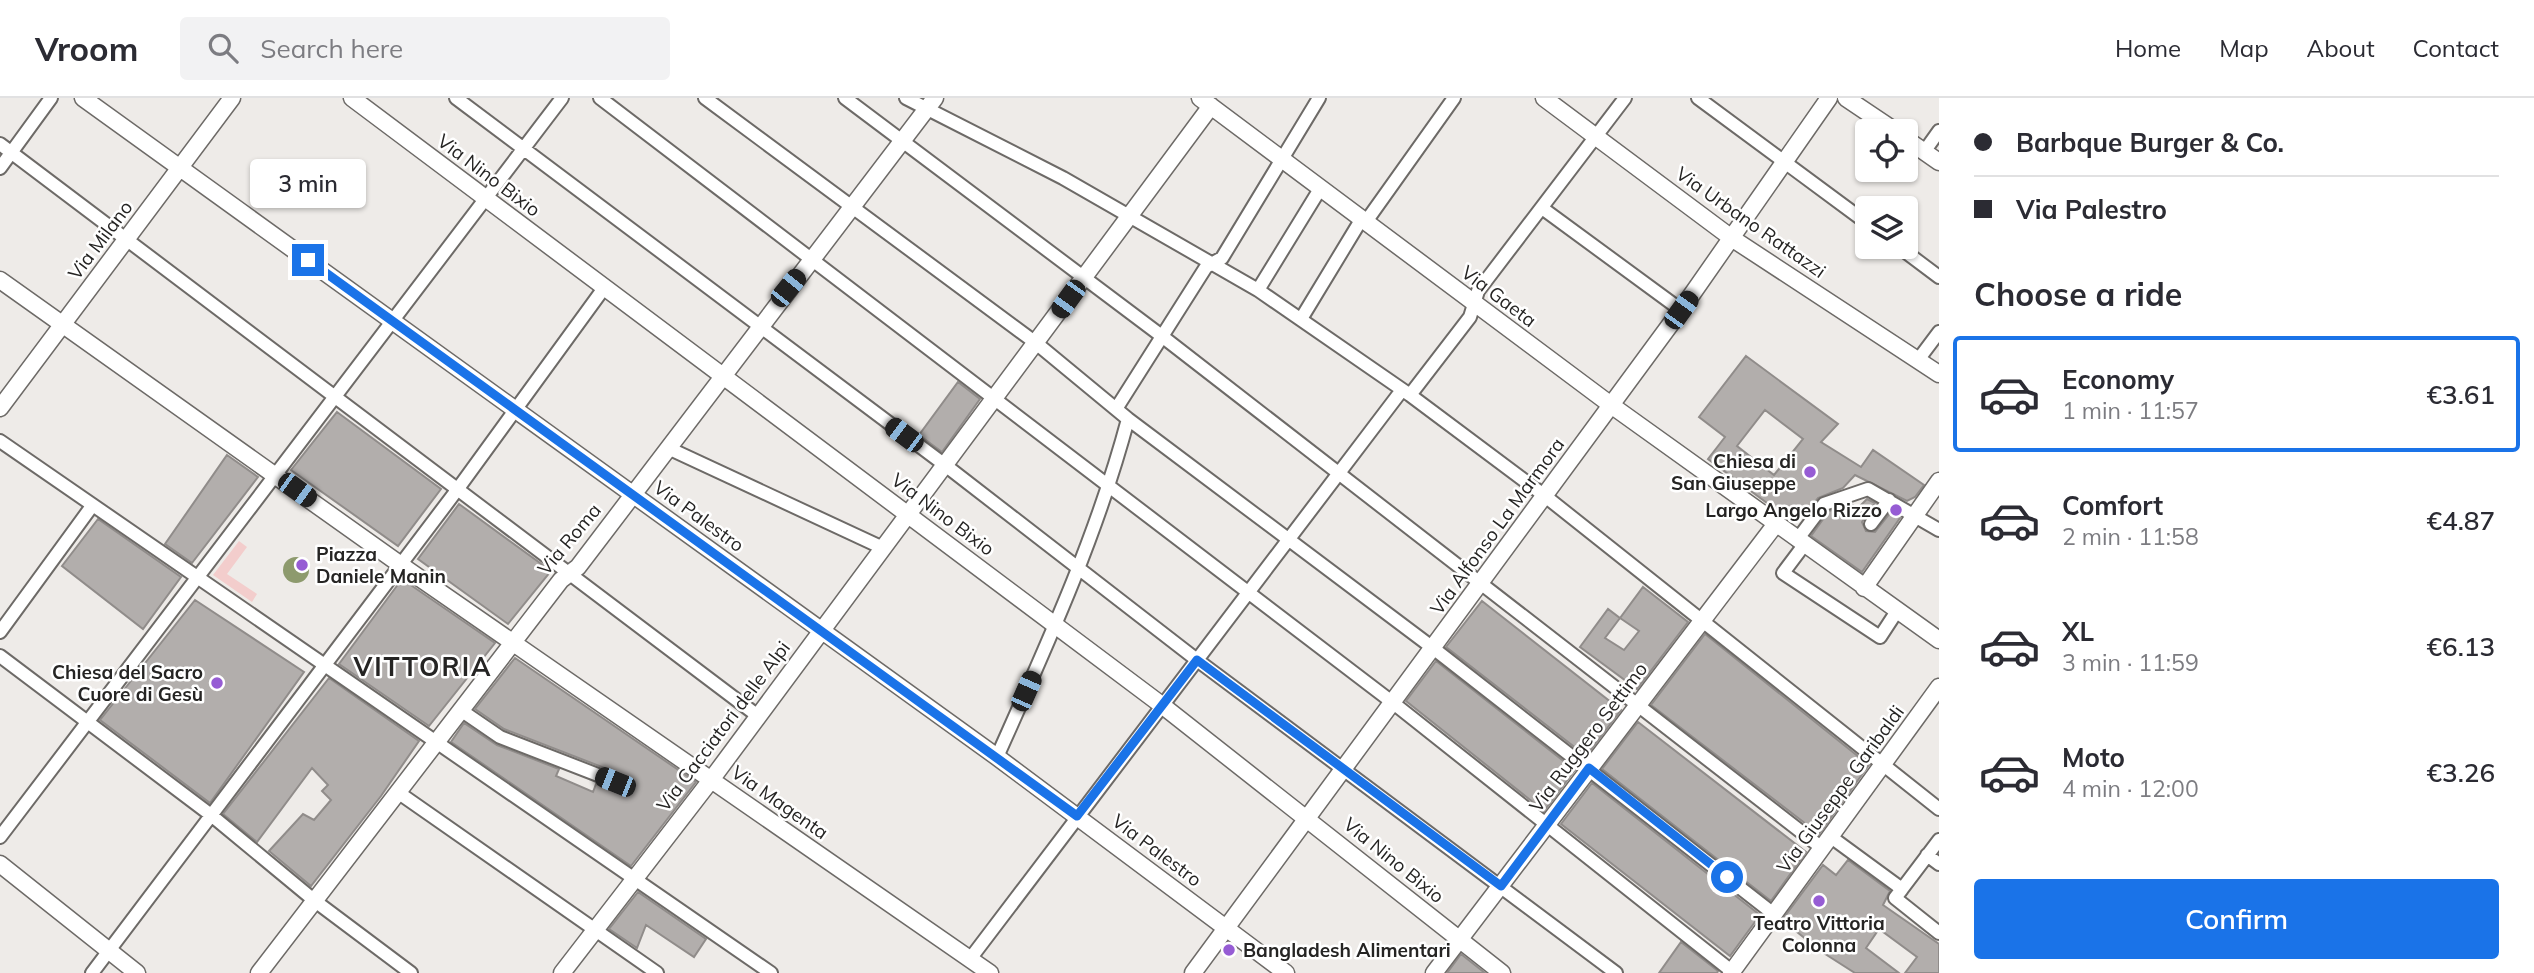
<!DOCTYPE html>
<meta charset="utf-8">
<style>
body{margin:0;font-family:Mulish,sans-serif;background:#f2f2f3;color:#2b2b33;height:100vh;display:flex;flex-direction:column;font-size:26px;white-space:nowrap}
*{box-sizing:border-box;margin:0}
p{font-size:23px;color:#7c7c81}
.icon{flex:none;width:38px;height:38px;fill:none;stroke:currentColor;stroke-width:2;stroke-linecap:round;stroke-linejoin:round}
.map{position:relative;flex:1;overflow:hidden}
.sheet{display:flex;flex-direction:column;background:#fff;width:595px}
.sheet>*{flex:none}
.hud{display:grid;align-content:center;height:154px;padding:0 35px;background:#fff}
.buttons{position:absolute;left:1855px;top:21px;display:grid;gap:14px}
.buttons a{display:grid;place-items:center;width:63px;height:63px;border-radius:7px;background:#fff;box-shadow:0 2px 5px #0004;font-size:35px}
.end{position:absolute;width:32px;height:32px;margin:-16px;border:9px solid #1a73e8;background:#fff;box-shadow:0 0 0 4px #fff}
.from{border-radius:50%}
.bubble{position:absolute;height:49px;border-radius:7px;background:#fff;box-shadow:0 2px 5px #0004;font-size:23px;font-weight:600;line-height:49px;text-align:center}
.car{position:absolute;width:21px;height:42px;margin:-21px -10px;border-radius:9px;box-shadow:0 0 5px 2px #0007;background:linear-gradient(#222 24%,#8ab4d8 0 40%,#222 0 76%,#8ab4d8 0 86%,#222 0)}
.hud b{display:flex;align-items:center;gap:24px;height:66px;font-size:26px}
.hud b+b{border-top:2px solid #e1e1e2}
.hud i{width:18px;height:18px;background:#2b2b33}
ul{padding:0;list-style:none}
li{display:flex;align-items:center;gap:21px;height:116px;margin:0 14px 10px;padding:0 21px;border:4px solid transparent;border-radius:7px}
li div{flex:1}
li b{display:block;font-size:26px}
li em{font-style:normal;font-weight:600}
li.selected{border-color:#1a73e8}
li>.icon{width:63px;height:63px;stroke-width:1.5}
h2{padding:0 35px;font-size:32px;line-height:84px}
.primary-button{display:flex;gap:14px;margin-top:auto;padding:14px 35px}
.primary-button a{flex:1;height:80px;border-radius:7px;background:#1a73e8;color:#fff;font-size:28px;font-weight:600;line-height:80px;text-align:center}
header{display:flex;align-items:center;gap:42px;box-sizing:border-box;height:98px;padding:0 35px;background:#fff;border-bottom:2px solid #e1e1e2}
header strong{font-size:33px}
nav{display:flex;gap:38px;margin-inline-start:auto;font-size:24px}
.search{width:490px;height:63px;background:#f2f2f3;display:flex;align-items:center;gap:18px;box-sizing:border-box;padding:0 24px;border-radius:7px;color:#7c7c81;font-size:26px}
main{display:flex;flex:1;min-height:0}
.map>svg:first-child{display:block}
</style>
<header>
<strong>Vroom</strong>
<div class="search"><svg class="icon" aria-label="search" viewBox="0 0 24 24"><circle cx="10" cy="10" r="6"/><path d="M15 15l6 6"/></svg>Search here</div>
<nav><a>Home</a><a>Map</a><a>About</a><a>Contact</a></nav>
</header>
<main>
<div class="map">
<svg width="1939" height="875" viewBox="0 0 1939 875">
<rect width="100%" height="100%" fill="#eeebe8"/>
<!-- green -->
<path fill="#f3cdcc" d="M239 443 247 449 227 476 257 496 252 504 213 477Z"/>
<!-- water -->
<path fill="#8d9a6d" d="M283 472a13 13 0 1 1 26 0a13 13 0 1 1-26 0Z"/>
<!-- building -->
<path fill="#b2aeac" stroke="#908c8a" stroke-width="2" fill-rule="evenodd" d="M1746 258 1838 326 1821 344 1861 369 1873 352 1924 387 1915 399 1907 403 1855 377 1843 390 1818 400 1805 417 1795 409 1787 420 1708 361 1725 339 1699 319ZM1765 312 1803 341 1774 377 1737 348Z
M958 284 980 301 942 354 919 337Z
M337 314 441 391 398 448 291 372Z
M227 357 258 379 192 465 165 446Z
M1867 401 1875 405 1862 424 1866 433 1875 434 1891 414 1900 420 1862 474 1811 438 1829 413 1851 406 1858 410Z
M459 406 551 473 508 526 418 461Z
M98 421 181 479 143 531 62 468Z
M402 481 495 545 429 628 339 566Z
M1643 489 1688 524 1637 591 1580 549 1608 511 1620 520ZM1620 520 1639 533 1624 552 1605 540Z
M195 502 304 574 210 705 100 622Z
M1482 503 1621 612 1586 658 1446 549Z
M1705 536 1869 667 1819 736 1651 607Z
M515 560 696 684 631 768 451 644 464 625 497 647 559 671 556 678 593 694 596 686 613 692 622 690 625 683 620 676 504 631 475 611Z
M1436 563 1575 672 1544 713 1406 603Z
M329 580 419 643 381 698 311 788 269 753 303 716 314 722 331 702 322 693 328 687 312 670 257 744 223 716Z
M1638 624 1806 754 1771 803 1602 671Z
M1592 685 1760 817 1730 858 1561 726Z
M1848 762 1890 793 1883 807 1939 846V875H1905L1917 859 1879 831 1866 850 1899 875H1855L1822 854 1782 822 1823 767 1836 777Z
M638 794 706 841 694 859 646 827 637 850 609 831Z
M1681 844 1718 873 1717 875H1659Z
M1461 856 1485 875H1447Z"/>
<g fill="none" stroke-linecap="round" stroke-linejoin="round">
<defs>
<path id="street" d="M456 0 945 367 1197 562 1616 875
M600 0 1392 604 1734 875
M705 0 1036 245 1128 321 1433 550 1775 817
M845 0 1163 239 1822 750
M906 0 1063 80 1258 192 1410 297 1545 398 1939 711
M1698 0 1867 125
M0 46 758 618
M1924 54 1939 33
M0 70 51 0
M1542 110 1681 212
M1899 149 1939 179
M1258 192 1320 91
M1301 221 1358 127 1370 118 1454 0
M1918 262 1939 234
M1410 297 1470 219 1478 193 1625 0
M1116 311 1206 169 1222 160 1319 0
M0 343 771 875
M668 350 883 450
M1871 426 1889 402
M1797 442 1824 406 1868 391 1939 432
M1804 447 1783 475 1880 539 1897 513
M0 534 92 408
M0 558 211 717 315 803 411 875
M462 613 500 639 616 684
M997 659C1046 549 1097 438 1128 321
M399 695 657 875
M0 739 562 0
M1831 739 1902 791 1895 800 1939 835
M1927 757 1939 766
M1902 791 1939 742
M970 861 1402 292
M92 875 457 392 604 190"/>
<path id="secondary" d="M83 0 997 659 1286 875
M352 0 1163 608 1502 875
M1200 0 1611 307 1939 542
M1544 0 1733 141 1939 276
M1846 0 1895 33
M1906 41 1939 64
M0 182 408 472 990 875
M0 310 232 0
M1864 490 1939 383
M0 766 137 875
M259 875 561 482 578 469 935 0
M562 875 711 682 1211 8
M1193 875 1681 212 1829 0
M1434 875 1775 427
M1731 875 1939 589"/>
</defs>
<!-- street casing -->
<use href="#street" stroke="#6d6a67" stroke-width="16"/>
<!-- secondary casing -->
<use href="#secondary" stroke="#6d6a67" stroke-width="19"/>
<!-- street -->
<use href="#street" stroke="#fff" stroke-width="12"/>
<!-- secondary -->
<use href="#secondary" stroke="#fff" stroke-width="16"/>
</g>
<g fill="none" stroke-linecap="round" stroke-linejoin="round">
<!-- route -->
<path stroke="#1a73e8" stroke-width="9" d="M308 162 1077 718 1197 562 1501 788 1589 670 1727 779"/>
</g>
<!-- markers -->
<g fill="#965cd4" stroke="#fff" stroke-width="2.5">
<circle cx="1810" cy="374" r="7"/>
<circle cx="1896" cy="412" r="7"/>
<circle cx="302" cy="467" r="7"/>
<circle cx="217" cy="585" r="7"/>
<circle cx="1819" cy="803" r="7"/>
<circle cx="1229" cy="852" r="7"/>
</g>
<g text-anchor="middle" stroke-width="5" stroke-linejoin="round" paint-order="stroke">
<!-- street labels -->
<g font-size="19" fill="#252423" stroke="#fff">
<text transform="translate(489 77) rotate(37)" y="7">Via Nino Bixio</text>
<text transform="translate(1751 124) rotate(35)" y="7">Via Urbano Rattazzi</text>
<text transform="translate(100 142) rotate(-53)" y="7">Via Milano</text>
<text transform="translate(1499 198) rotate(37)" y="7">Via Gaeta</text>
<text transform="translate(943 416) rotate(37)" y="7">Via Nino Bixio</text>
<text transform="translate(699 418) rotate(36)" y="7">Via Palestro</text>
<text transform="translate(1497 428) rotate(-54)" y="7">Via Alfonso La Marmora</text>
<text transform="translate(569 441) rotate(-50)" y="7">Via Roma</text>
<text transform="translate(723 628) rotate(-53)" y="7">Via Cacciatori delle Alpi</text>
<text transform="translate(1588 639) rotate(-53)" y="7">Via Ruggero Settimo</text>
<text transform="translate(1840 691) rotate(-54)" y="7">Via Giuseppe Garibaldi</text>
<text transform="translate(780 704) rotate(35)" y="7">Via Magenta</text>
<text transform="translate(1157 752) rotate(37)" y="7">Via Palestro</text>
<text transform="translate(1394 762) rotate(39)" y="7">Via Nino Bixio</text>
</g>
<!-- poi labels -->
<g font-size="19" font-weight="bold" fill="#252423" stroke="#fff" text-anchor="end">
<text x="1796" y="370">Chiesa di<tspan x="1796" dy="22">San Giuseppe</tspan></text>
<text x="1882" y="419">Largo Angelo Rizzo</text>
<text x="316" y="463" text-anchor="start">Piazza<tspan x="316" dy="22">Daniele Manin</tspan></text>
<text x="203" y="581">Chiesa del Sacro<tspan x="203" dy="22">Cuore di Gesù</tspan></text>
<text x="1819" y="832" text-anchor="middle">Teatro Vittoria<tspan x="1819" dy="22">Colonna</tspan></text>
<text x="1243" y="859" text-anchor="start">Bangladesh Alimentari</text>
</g>
<!-- district labels -->
<g font-size="26" font-weight="bold" letter-spacing="2" fill="#252423" stroke="#fff">
<text x="423" y="578">VITTORIA</text>
</g>
</g>
</svg>
<div class="buttons">
<a><svg class="icon" aria-label="locate" viewBox="0 0 24 24"><circle cx="12" cy="12" r="6"/><path d="M12 2v4M12 18v4M2 12h4M18 12h4"/></svg></a>
<a><svg class="icon" aria-label="layers" viewBox="0 0 24 24"><path d="M12 4l9 5-9 5-9-5zM3 14l9 5 9-5"/></svg></a>
</div>
<i class="end from" style="left:1727px;top:779px"></i>
<i class="end" style="left:308px;top:162px"></i>
<div class="bubble" style="left:250px;top:61px;width:116px">3 min</div>
<i class="car" style="left:788px;top:190px;rotate:39deg"></i>
<i class="car" style="left:1068px;top:201px;rotate:216deg"></i>
<i class="car" style="left:1681px;top:212px;rotate:36deg"></i>
<i class="car" style="left:904px;top:337px;rotate:307deg"></i>
<i class="car" style="left:297px;top:392px;rotate:126deg"></i>
<i class="car" style="left:1026px;top:593px;rotate:24deg"></i>
<i class="car" style="left:615px;top:684px;rotate:292deg"></i>
</div>
<section class="sheet">
<div class="hud">
<b><i class="from"></i>Barbque Burger &amp; Co.</b>
<b><i></i>Via Palestro</b>
</div>
<h2>Choose a ride</h2>
<ul>
<li class="selected"><svg class="icon" aria-label="car" viewBox="0 0 24 24"><path d="M5 17H2v-5l4-1 3-4h7l3 4 3 1v5h-3M9 17h6M6 11h13"/><circle cx="7" cy="17" r="2"/><circle cx="17" cy="17" r="2"/></svg><div><b>Economy</b><p>1 min · 11:57</p></div><em>€3.61</em></li>
<li><svg class="icon" aria-label="car" viewBox="0 0 24 24"><path d="M5 17H2v-5l4-1 3-4h7l3 4 3 1v5h-3M9 17h6M6 11h13"/><circle cx="7" cy="17" r="2"/><circle cx="17" cy="17" r="2"/></svg><div><b>Comfort</b><p>2 min · 11:58</p></div><em>€4.87</em></li>
<li><svg class="icon" aria-label="car" viewBox="0 0 24 24"><path d="M5 17H2v-5l4-1 3-4h7l3 4 3 1v5h-3M9 17h6M6 11h13"/><circle cx="7" cy="17" r="2"/><circle cx="17" cy="17" r="2"/></svg><div><b>XL</b><p>3 min · 11:59</p></div><em>€6.13</em></li>
<li><svg class="icon" aria-label="car" viewBox="0 0 24 24"><path d="M5 17H2v-5l4-1 3-4h7l3 4 3 1v5h-3M9 17h6M6 11h13"/><circle cx="7" cy="17" r="2"/><circle cx="17" cy="17" r="2"/></svg><div><b>Moto</b><p>4 min · 12:00</p></div><em>€3.26</em></li>
</ul>
<div class="primary-button"><a>Confirm</a></div>
</section>
</main>
